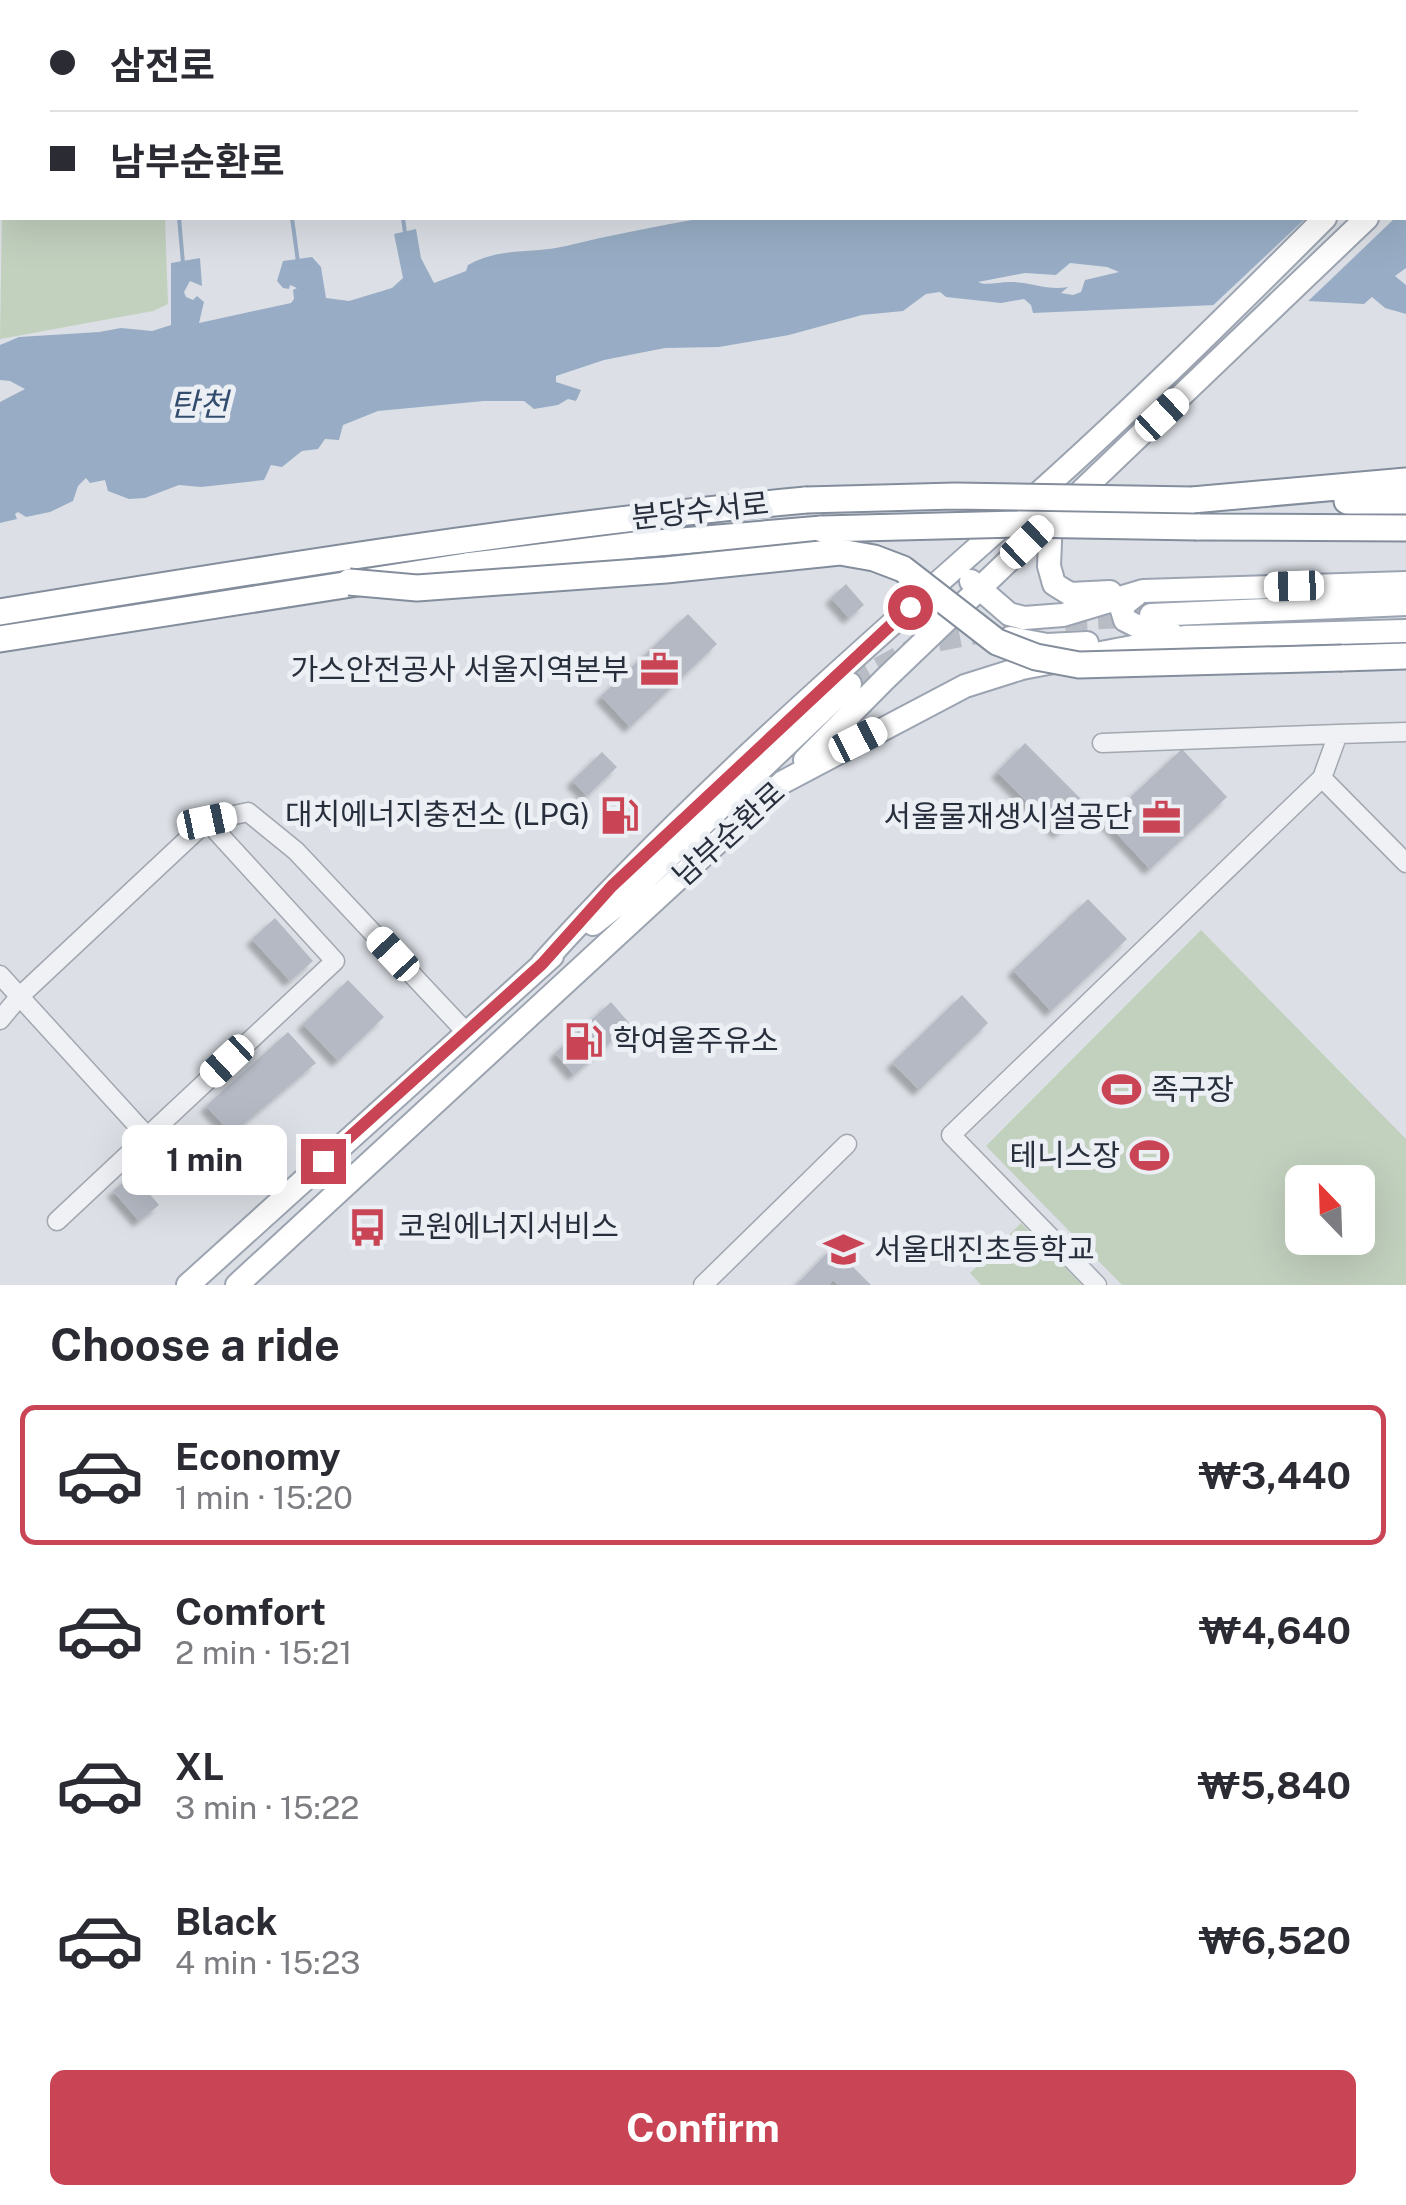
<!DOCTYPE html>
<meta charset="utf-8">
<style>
body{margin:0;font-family:"Public Sans","Noto Sans KR",sans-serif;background:#f2f2f3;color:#2b2b33;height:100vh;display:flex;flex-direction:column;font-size:38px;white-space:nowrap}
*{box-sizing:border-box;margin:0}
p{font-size:32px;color:#7c7c81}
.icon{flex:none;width:55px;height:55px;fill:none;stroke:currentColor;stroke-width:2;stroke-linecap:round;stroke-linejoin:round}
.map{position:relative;height:1285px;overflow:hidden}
.details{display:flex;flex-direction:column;background:#fff;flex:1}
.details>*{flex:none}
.top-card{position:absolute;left:0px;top:0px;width:1408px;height:220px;box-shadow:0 10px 40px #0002;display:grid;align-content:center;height:220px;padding:0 50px;background:#fff}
.needle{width:65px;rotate:337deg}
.fabs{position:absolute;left:1285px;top:1165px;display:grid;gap:20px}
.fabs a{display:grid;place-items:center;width:90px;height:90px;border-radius:15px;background:#fff;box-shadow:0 10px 40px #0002;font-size:50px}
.end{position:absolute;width:45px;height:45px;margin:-22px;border:12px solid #c94455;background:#fff;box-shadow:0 0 0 5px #fff}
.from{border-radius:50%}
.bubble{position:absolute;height:70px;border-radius:15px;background:#fff;box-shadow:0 10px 40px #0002;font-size:32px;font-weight:700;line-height:70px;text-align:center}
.car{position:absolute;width:30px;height:60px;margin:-30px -15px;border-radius:12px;box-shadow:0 0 8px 2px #0007;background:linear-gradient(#fff 24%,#345 0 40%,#fff 0 76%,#345 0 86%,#fff 0)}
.top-card b{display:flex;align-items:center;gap:35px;height:95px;font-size:38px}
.top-card b+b{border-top:2px solid #e1e1e2}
.top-card i{width:25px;height:25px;background:#2b2b33}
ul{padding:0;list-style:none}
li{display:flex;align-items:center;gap:30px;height:140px;margin:0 20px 15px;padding:0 30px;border:5px solid transparent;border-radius:15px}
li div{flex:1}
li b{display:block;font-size:38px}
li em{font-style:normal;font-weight:700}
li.active{border-color:#c94455}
li>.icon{width:90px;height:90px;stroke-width:1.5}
h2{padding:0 50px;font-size:45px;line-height:120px}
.action{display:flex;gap:20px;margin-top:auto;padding:20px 50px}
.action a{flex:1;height:115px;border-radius:15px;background:#c94455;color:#fff;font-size:40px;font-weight:700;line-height:115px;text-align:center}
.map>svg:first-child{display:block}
</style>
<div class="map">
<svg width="1406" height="1285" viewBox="0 0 1406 1285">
<defs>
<filter id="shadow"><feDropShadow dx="-6" dy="6" stdDeviation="2.5" flood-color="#0004"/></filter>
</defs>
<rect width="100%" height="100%" fill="#dce0e6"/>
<!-- green -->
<path fill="#c2d0be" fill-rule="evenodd" d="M2 214V218H165L168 304 153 311 0 339Z
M1201 930 1406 1139V1285H1122L986 1146ZM1302 1182H1358V1238H1302Z
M1021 1223 1082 1285H981L970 1273Z"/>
<!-- water -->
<path fill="#98adc5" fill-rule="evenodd" d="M0 0H875L2 2 0 142Z
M1406 186V268L1395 276 1406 285V314L1385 308 1372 297 1364 304 1307 301 1033 313 1031 305 1024 299 1001 303 946 297 940 292 926 294 903 311 862 315 789 335 719 347 665 348 604 360 556 376V382L581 390 576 401 568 399 558 405 534 409 524 401H484L378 411 343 425 339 440 325 439 318 449 302 451 282 467 271 465 264 480 201 487 179 485 145 498 129 499 108 491 105 480 90 483 86 478 78 486 73 501 50 512 26 517 18 512 15 514 17 519 0 523V402L25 389 10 381 0 380V345L19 337 99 332 121 328 152 331 171 325V263L200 258 202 286 190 281 184 292 186 297 193 300 197 296 204 302 199 323 291 303 294 299 293 290 297 288 290 285 289 289 283 288 277 281 283 261 312 257 321 267 326 298 349 301 392 288 403 278 394 234 416 229 421 258 434 283 466 271 468 265C500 247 531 254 566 246 611 235 657 226 703 218H1405ZM1070 263 1107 267 1119 272 1085 280 1081 292 1073 295 1061 293 1068 287C1047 291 1032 282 1010 282 997 282 986 286 978 282L1025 273 1056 275Z"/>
<!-- pier -->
<path fill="#dce0e6" d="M1306 218H1395L1302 307 1206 312Z"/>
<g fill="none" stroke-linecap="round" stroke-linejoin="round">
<!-- stream -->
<path stroke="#98adc5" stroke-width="4" d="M179 218 183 263
M292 218 298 262
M403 218 405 233"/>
</g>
<!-- building -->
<path fill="#b4b9c3" filter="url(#shadow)" d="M846 584 864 605 849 618 831 598Z
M688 614 717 644 630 727 601 696Z
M1025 743 1087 805 1059 833 997 772Z
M1182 749 1227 797 1150 869 1105 821Z
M602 752 617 767 587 796 572 781Z
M1088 899 1127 939 1051 1011 1013 970Z
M275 918 313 961 290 981 252 939Z
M348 980 384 1017 338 1061 303 1024Z
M962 995 988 1023 919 1090 892 1063Z
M611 1002 630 1024 574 1075 555 1053Z
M288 1032 316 1063 232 1134 206 1106Z
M153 1157 161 1166 141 1184 159 1205 139 1221 113 1191Z
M833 1247 871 1285H838L833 1280 829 1285H796Z"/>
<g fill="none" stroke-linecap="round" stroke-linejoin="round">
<!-- major-tunnel -->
<path stroke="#b8bcc4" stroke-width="22" stroke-dasharray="22 11" stroke-linecap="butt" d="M1065 620 1143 616
M850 684 925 643 1033 622"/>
<defs>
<path id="minor" d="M1183 0 1229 2
M891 2 898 0
M1055 2 1077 0
M1405 12H1406
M1338 734 1406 732
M1102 743 1338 734 1322 778
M0 975 146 1135
M0 1020 19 997 207 821 248 812 296 851 466 1032
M57 1221 335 961 207 821
M703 1285 847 1144
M1097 1285 951 1135 1322 778 1406 863"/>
<path id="major" d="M1405 136 1406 135
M1405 180 1406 179
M1051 519 1049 566 1054 584 1070 594 1110 592
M971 581 1009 614 1024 618 1063 615 1143 591 1406 583
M1136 595 1121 607 1125 620 1141 628 1172 634
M1151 615 1406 604
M1010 638 1047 645 1087 643
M805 760 885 679 1367 218
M593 924 621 902 850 684
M542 964C692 797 863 650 1030 501 1132 410 1229 314 1325 218
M188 1285 552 956
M237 1285 783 782 965 686 1022 668 1185 637 1406 631"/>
<path id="highway" d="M1192 500 1406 481
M1347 501H1406
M1197 527 1406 528
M0 612C269 568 535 525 806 500
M0 639 466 566 635 545 822 529
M1342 658 1406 656"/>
</defs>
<!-- minor casing -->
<use href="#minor" stroke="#a2a7b0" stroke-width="21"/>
<!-- major casing -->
<use href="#major" stroke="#9ca4b1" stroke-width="26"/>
<!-- highway casing -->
<use href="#highway" stroke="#848d9c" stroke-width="29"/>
<!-- minor -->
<use href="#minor" stroke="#eff1f5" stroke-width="18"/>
<!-- major -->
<use href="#major" stroke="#fff" stroke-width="22"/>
<!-- highway -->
<use href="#highway" stroke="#fff" stroke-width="25"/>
<defs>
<path id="highway-bridge" d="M806 500 955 496 1192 500
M822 529 1021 524 1197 527
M349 582 417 588 666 570 840 552 874 558 903 569 997 642 1036 657 1079 665 1342 658"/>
</defs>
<!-- highway-bridge casing -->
<use href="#highway-bridge" stroke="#848d9c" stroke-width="29" stroke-linecap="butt"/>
<!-- highway-bridge -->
<use href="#highway-bridge" stroke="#fff" stroke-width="25"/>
</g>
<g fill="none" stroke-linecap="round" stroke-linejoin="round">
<!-- route -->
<path stroke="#c94455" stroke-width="12" d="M323 1161 542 964 612 886 910 607"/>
</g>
<!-- icons -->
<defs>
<symbol id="office-bare" viewBox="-9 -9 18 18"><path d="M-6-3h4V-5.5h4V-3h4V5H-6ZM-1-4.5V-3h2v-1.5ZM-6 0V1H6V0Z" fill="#c94455" stroke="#eceff4" stroke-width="2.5" paint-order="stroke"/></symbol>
<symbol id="fuel-bare" viewBox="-9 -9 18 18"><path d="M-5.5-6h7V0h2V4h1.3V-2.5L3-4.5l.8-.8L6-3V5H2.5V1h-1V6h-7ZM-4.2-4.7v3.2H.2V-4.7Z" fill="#c94455" stroke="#eceff4" stroke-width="2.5" paint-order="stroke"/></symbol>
<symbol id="stadium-bare" viewBox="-9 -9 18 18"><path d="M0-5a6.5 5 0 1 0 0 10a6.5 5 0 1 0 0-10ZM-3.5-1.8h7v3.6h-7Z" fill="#c94455" stroke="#eceff4" stroke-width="2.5" paint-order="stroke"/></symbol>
<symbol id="bus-bare" viewBox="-9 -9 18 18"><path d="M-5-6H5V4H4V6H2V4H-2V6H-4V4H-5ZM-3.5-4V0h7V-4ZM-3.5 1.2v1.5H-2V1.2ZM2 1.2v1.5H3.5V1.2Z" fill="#c94455" stroke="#eceff4" stroke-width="2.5" paint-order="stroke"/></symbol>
<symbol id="school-bare" viewBox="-9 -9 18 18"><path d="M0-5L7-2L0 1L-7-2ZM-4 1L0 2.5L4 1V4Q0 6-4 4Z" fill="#c94455" stroke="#eceff4" stroke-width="2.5" paint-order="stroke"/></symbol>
</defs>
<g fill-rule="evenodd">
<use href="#office-bare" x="632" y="642" width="55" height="55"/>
<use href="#fuel-bare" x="592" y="788" width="55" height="55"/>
<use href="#office-bare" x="1134" y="790" width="55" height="55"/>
<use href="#fuel-bare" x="556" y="1014" width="55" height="55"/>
<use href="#stadium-bare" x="1094" y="1062" width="55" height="55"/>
<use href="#stadium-bare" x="1122" y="1128" width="55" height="55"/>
<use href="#bus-bare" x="340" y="1200" width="55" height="55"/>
<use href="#school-bare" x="816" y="1222" width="55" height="55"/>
</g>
<g text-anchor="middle" stroke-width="10" stroke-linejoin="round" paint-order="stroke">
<!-- street labels -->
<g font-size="30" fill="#272e3c" stroke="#eceff4">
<text transform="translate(700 511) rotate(-6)" y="10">분당수서로</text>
<text transform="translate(729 834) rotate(-42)" y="10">남부순환로</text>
</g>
<!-- poi labels -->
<g font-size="30" fill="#272e3c" stroke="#eceff4" text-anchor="end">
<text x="629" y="680">가스안전공사 서울지역본부</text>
<text x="590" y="825">대치에너지충전소 (LPG)</text>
<text x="1132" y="827">서울물재생시설공단</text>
<text x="613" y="1051" text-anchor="start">학여울주유소</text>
<text x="1151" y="1100" text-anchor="start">족구장</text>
<text x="1120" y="1166">테니스장</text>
<text x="398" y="1237" text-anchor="start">코원에너지서비스</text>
<text x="874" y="1260" text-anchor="start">서울대진초등학교</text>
</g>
<!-- water labels -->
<g font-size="32" font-style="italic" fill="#324c6e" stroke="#eceff4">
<text x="199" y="416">탄천</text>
</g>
</g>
</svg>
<div class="fabs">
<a><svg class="needle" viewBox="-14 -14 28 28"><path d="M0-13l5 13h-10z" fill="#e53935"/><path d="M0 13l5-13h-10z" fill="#7c7c81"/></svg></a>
</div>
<i class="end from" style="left:910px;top:607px"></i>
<i class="end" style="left:323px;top:1161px"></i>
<div class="bubble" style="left:122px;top:1125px;width:165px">1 min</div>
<i class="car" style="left:1162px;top:415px;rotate:47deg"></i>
<i class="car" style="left:1027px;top:542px;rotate:46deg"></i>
<i class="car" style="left:1294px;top:586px;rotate:268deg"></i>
<i class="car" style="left:858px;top:740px;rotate:63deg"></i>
<i class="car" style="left:207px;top:821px;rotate:78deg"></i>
<i class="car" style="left:393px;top:954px;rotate:317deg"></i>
<i class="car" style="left:227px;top:1061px;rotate:227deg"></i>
<div class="top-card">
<b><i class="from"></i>삼전로</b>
<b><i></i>남부순환로</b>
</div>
</div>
<section class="details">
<h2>Choose a ride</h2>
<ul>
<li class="active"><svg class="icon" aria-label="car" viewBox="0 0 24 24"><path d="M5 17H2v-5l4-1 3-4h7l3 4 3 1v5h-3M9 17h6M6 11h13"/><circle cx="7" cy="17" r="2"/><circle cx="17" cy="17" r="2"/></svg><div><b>Economy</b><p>1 min · 15:20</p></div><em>₩3,440</em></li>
<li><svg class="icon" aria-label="car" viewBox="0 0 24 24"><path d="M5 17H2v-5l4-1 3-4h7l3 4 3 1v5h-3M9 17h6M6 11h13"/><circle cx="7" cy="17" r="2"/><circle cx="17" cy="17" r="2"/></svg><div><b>Comfort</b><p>2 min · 15:21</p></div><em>₩4,640</em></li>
<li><svg class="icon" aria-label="car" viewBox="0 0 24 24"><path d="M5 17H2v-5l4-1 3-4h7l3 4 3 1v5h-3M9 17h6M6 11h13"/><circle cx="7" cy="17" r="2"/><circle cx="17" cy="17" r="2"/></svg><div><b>XL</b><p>3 min · 15:22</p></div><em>₩5,840</em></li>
<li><svg class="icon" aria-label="car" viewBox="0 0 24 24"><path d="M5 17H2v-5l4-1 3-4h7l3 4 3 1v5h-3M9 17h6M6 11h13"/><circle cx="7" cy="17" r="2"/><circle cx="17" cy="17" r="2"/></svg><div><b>Black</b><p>4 min · 15:23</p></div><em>₩6,520</em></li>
</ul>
<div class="action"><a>Confirm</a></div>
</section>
